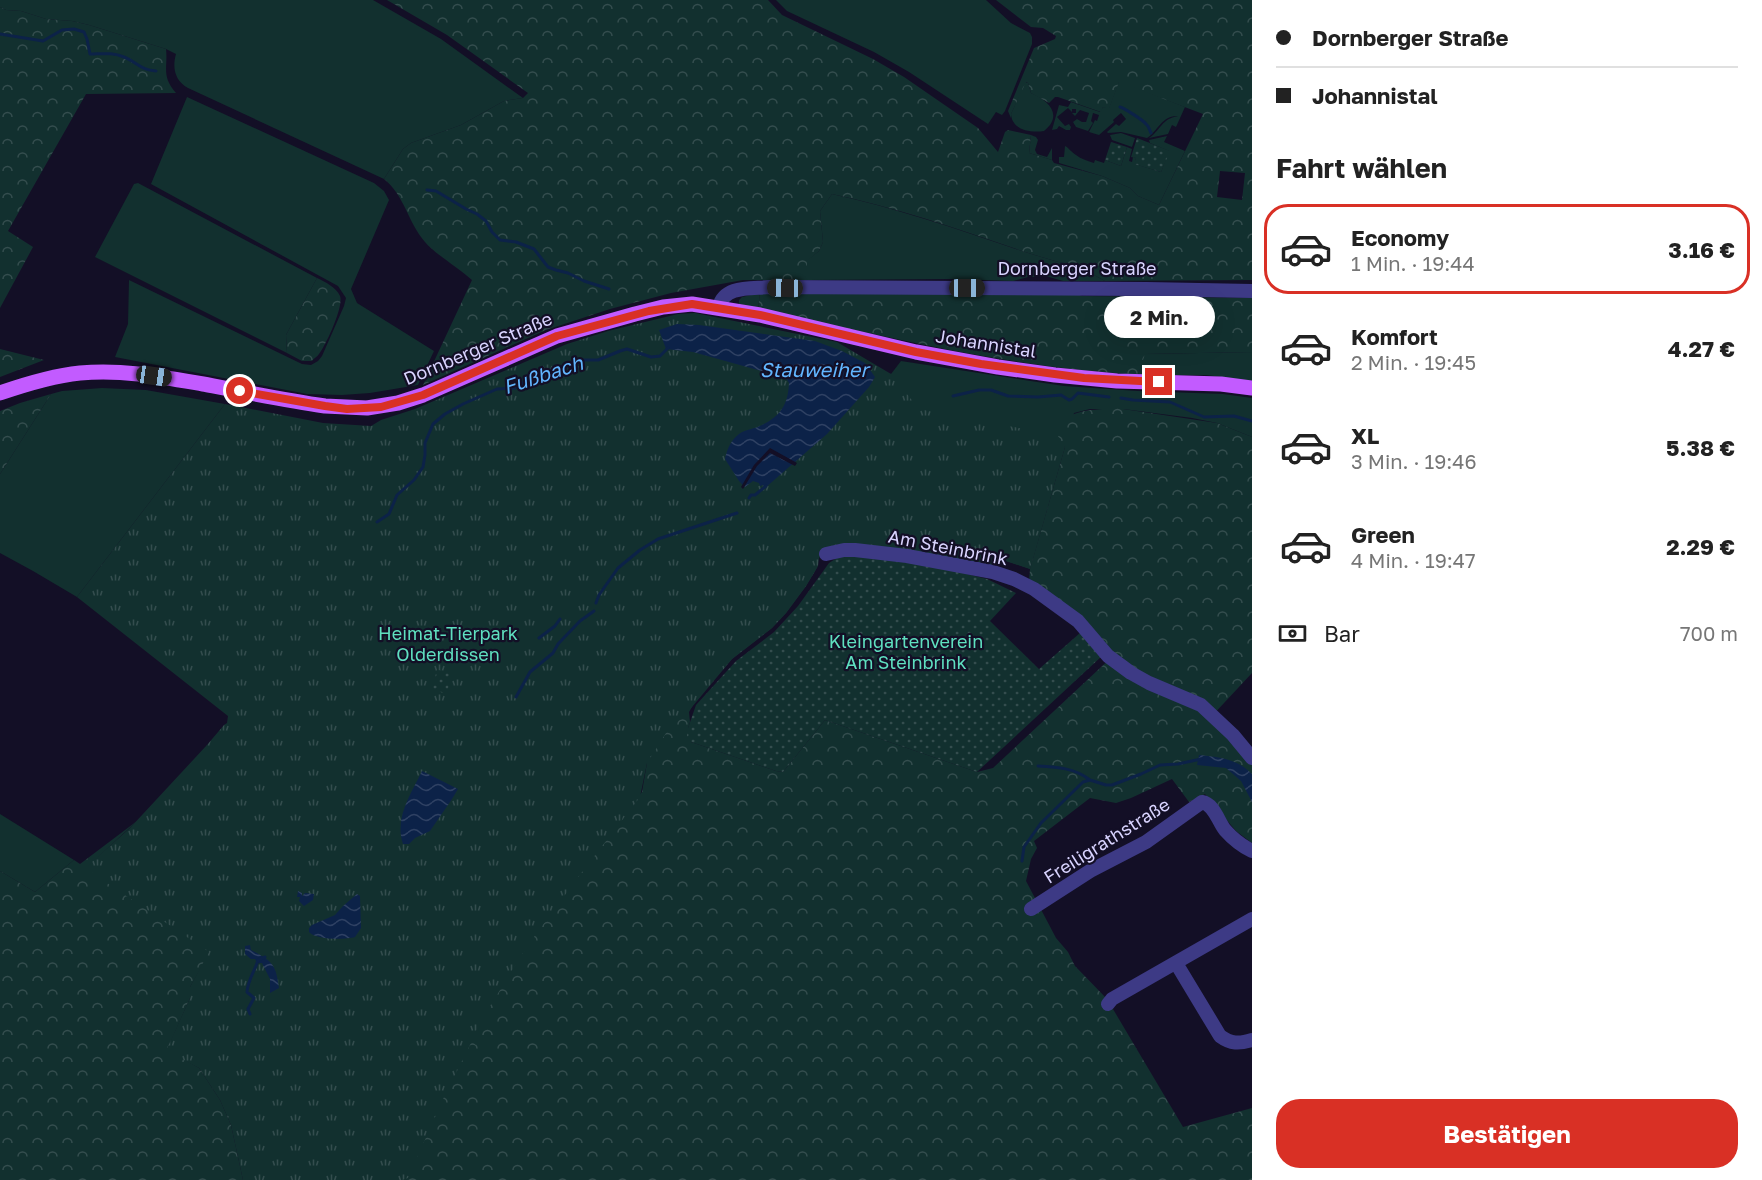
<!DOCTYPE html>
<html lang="de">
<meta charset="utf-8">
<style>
body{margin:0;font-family:"Golos Text",sans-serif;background:#f2f2f2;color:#222;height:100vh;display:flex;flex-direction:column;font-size:22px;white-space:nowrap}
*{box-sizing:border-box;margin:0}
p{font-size:20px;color:#767676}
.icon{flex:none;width:33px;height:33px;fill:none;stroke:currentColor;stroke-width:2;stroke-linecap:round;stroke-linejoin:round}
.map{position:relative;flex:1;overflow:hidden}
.details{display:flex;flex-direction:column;background:#fff;width:510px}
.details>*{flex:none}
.guide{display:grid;align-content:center;height:132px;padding:0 24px;background:#fff}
.end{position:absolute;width:27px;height:27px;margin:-14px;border:8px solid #d93025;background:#fff;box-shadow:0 0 0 3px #fff}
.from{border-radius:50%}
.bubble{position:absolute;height:42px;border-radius:21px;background:#fff;box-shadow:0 6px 24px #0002;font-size:20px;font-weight:700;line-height:42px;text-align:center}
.car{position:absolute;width:18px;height:36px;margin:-18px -9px;border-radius:8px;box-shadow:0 0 4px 2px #0007;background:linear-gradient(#222 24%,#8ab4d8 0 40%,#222 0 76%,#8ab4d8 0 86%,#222 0)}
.guide b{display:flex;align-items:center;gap:21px;height:57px;font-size:22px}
.guide b+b{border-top:2px solid #e0e0e0}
.guide i{width:15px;height:15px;background:#222}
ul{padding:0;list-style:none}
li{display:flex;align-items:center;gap:18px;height:90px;margin:0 12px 9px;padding:0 12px;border:3px solid transparent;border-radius:24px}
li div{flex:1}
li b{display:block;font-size:22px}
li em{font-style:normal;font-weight:700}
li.on{border-color:#d93025}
li>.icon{width:54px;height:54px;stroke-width:1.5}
h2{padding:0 24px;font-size:27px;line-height:72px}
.pay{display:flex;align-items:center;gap:15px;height:66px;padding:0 24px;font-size:22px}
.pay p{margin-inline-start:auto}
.primary-button{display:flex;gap:12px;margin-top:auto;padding:12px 24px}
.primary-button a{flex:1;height:69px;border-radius:24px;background:#d93025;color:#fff;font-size:24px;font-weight:700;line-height:69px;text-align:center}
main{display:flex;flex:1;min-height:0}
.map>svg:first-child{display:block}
</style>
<main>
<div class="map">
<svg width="1252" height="1180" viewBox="0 0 1252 1180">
<defs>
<pattern id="forest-crowns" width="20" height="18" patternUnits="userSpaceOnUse" patternTransform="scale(1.5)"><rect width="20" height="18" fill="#12302f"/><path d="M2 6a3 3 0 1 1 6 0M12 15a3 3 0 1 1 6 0" fill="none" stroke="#344d4e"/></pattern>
<pattern id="park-tufts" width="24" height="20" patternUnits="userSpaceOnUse" patternTransform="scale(1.5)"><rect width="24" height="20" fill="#12302f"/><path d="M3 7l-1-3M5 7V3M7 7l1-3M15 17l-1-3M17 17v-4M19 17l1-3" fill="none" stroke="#344d4e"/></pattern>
<pattern id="garden-dots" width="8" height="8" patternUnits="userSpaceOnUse" patternTransform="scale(1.5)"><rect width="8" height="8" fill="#12302f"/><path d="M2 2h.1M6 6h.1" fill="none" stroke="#344d4e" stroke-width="1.8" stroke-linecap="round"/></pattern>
<pattern id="water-waves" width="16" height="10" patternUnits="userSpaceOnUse" patternTransform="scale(1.5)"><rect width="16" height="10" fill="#0c2248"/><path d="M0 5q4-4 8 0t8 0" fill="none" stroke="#2f4163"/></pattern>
</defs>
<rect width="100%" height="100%" fill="#130f26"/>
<!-- grass -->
<path fill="#12302f" d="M0 0H373L441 39 523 98 504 101 461 125 411 143 403 149 384 179 188 88C175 81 172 68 176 54L166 49 89 25 72 21 46 19 21 11 6 10 0 7Z
M776 0H986L1011 23 1030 33 1032 37V44L1005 111 1002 115 996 112 988 124 909 72 874 52 787 11Z
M1119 81 1185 107 1176 127 1172 125 1168 134 1149 138C1161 130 1161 119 1178 116 1162 115 1158 131 1147 138L1121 132 1108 133 1107 132 1116 124 1119 126 1126 119 1121 113 1113 120 1114 122 1099 135 1089 132 1095 120 1097 121 1099 115 1093 113 1091 121 1093 123 1088 131 1076 127 1073 122 1077 119 1082 122H1086L1089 113 1080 110 1075 116 1072 113H1076V109H1072V112L1068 108 1057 117 1065 126 1069 124 1071 127 1070 130H1066L1059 126 1057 129 1052 130 1059 105 1068 107 1071 102 1100 112 1103 107 1109 108Z
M1025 82 1028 83 1031 93C1048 100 1064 115 1044 131 1030 133 1012 130 1011 114Z
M187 97 374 183 384 191 389 200 351 289 357 303 434 351 418 385 370 393 342 395 307 394 115 357 128 324 129 280 302 364 311 365 318 361 322 356 344 306 346 298 338 286 151 184Z
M1121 133 1135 138 1132 147 1112 140 1110 135Z
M1031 135 1036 137 1038 140 1035 150 1037 154 1047 157 1052 148V160L1029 153Z
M1167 136 1164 142 1185 151 1159 205 1138 196 1130 188 1102 176 1059 163V157H1064L1065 146C1069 148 1071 152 1076 155 1081 159 1088 161 1094 163L1095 160 1104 163 1105 160 1121 166 1127 147 1132 149 1129 161 1132 162 1133 157 1136 158 1135 164 1161 172 1169 151 1150 143 1149 140Z
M138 183 317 278 286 335 287 353 95 257 134 184Z
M832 194C896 208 960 230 1022 251 1049 260 1080 266 1105 281H1063L1049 277H1028L1013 281 949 279 807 280 806 261 819 251 823 242 820 211Z
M760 293 758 309 739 304V300L742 297Z
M1252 352V381L1206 375H1138L1144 354Z
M901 361 1064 386 1138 391 1223 394 1252 398V437L1217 423 1192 418 1123 409H1090L1074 413 1030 569 1003 560 988 567 890 373 891 374Z
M102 388 146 390 225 404 77 597 33 571 0 553V474L51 394 62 391Z
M0 814 74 860 35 892 0 871Z"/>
<!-- forest -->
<path fill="url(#forest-crowns)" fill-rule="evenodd" d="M387 0H768L782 15 873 59 904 77 978 128 998 152 1005 132 1008 130 1031 135 1029 153 1052 160 1054 163 1102 176 1130 188 1138 196 1159 205 1203 114 1119 82 1109 109 1103 107 1101 112 1058 97H1055L1049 103 1031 93 1028 83 1026 82 1011 114V118L1008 111 1034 48 1055 39 1056 36 1043 28 1031 27 996 0H1252V280L1105 281C1080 266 1049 260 1022 251 961 230 895 207 832 194L820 211 823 242 819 251 807 261V280H743L671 293 610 309 546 330 423 385 472 280C459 268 435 254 425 242 408 223 405 196 384 179L403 149 411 143 461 125 504 101 523 98 528 93 447 35ZM1220 171 1245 173 1242 200 1217 197Z
M0 7 6 10 21 11 46 19 72 21 89 25 166 49C168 68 161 76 176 93L86 94 8 231 33 247 0 308Z
M317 278C325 282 336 287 340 296 344 306 326 345 319 354 317 357 314 358 312 361H302L287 353 286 335Z
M760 293H1074L1082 296 1252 298V352L1145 354 1138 375C1098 372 1059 368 1019 362 931 349 845 327 758 309Z
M0 349 44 360 0 377Z
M51 394 0 474V411L20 403Z
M1112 396H1119L1123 409 1217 423 1252 437V673L1210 718 1252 763V843L1236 831 1205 794 1189 802 1172 779 1131 798 1116 803 1090 798 1034 841 1037 848 1031 859 1026 881 1056 938 1068 952 1075 966 1107 999 1183 1127 1252 1108V1180H382L414 1085 642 792 647 763 602 737 818 566 806 586 786 613 772 628 732 659 696 700 689 712 690 722 688 728 691 742 776 771 783 772 825 720 977 772 993 768 1114 655 1029 581 1030 569 1065 447C1063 444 1058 439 1058 435 1055 411 1094 409 1109 409Z
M137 821 86 868 239 901 190 987V998L167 1050 199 1068 220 1100 231 1125 243 1180H0V871L35 892 74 860 80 864Z"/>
<!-- park -->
<path fill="url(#park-tufts)" d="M695 313 837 342 891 374 919 409 995 425H1003L1057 435 1065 447 1030 569 1003 560 988 567 823 554 819 558 818 566 806 586 786 613 772 628 732 659 682 719 669 724 666 733 647 763 640 797 579 876 528 945 485 1014 475 1033 482 1034 476 1045 472 1041 444 1097 408 1178 402 1180H243L231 1125 220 1100 199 1068 166 1051 190 998V987L209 952 85 868 130 828 207 745 224 725 227 723 228 716 77 597 225 404 323 423 371 426 381 420 415 409 567 344 608 331 678 314Z"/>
<!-- garden -->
<path fill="url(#garden-dots)" d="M1137 138 1170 151 1161 172 1134 164 1136 158 1131 157Z
M1111 142 1127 147 1121 166 1105 160Z
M840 556 876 557 904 561 963 573 987 579 1016 593 990 621 1039 669 1080 633 1102 656 977 772 825 720 783 772 776 771 691 742 687 736 688 728 696 705 736 661 774 632 798 606 829 563Z
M437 670 451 672 447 695 432 688Z"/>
<!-- water -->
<path fill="url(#water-waves)" d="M677 324 699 325 815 341 842 351 865 363 875 377 869 387 827 434 765 488 763 485 760 486 759 483 753 481 745 487 739 481 725 459C727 449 731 440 739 434 746 429 755 429 762 425 781 416 788 404 789 383L786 378 693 352 666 349 659 330Z
M1199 755C1219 757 1238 759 1252 774V802L1241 781 1226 768 1197 765Z
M422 771 458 789 452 799 430 831 415 838 409 844H403C394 818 411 794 422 771Z
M298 891 302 893V896L305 893 314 894 313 900 304 906 299 901 300 897H297Z
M357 894 360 896 361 928 355 937C345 940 316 940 309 932V928L312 925 335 915 343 906Z
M250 945 251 950C272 961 276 964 279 988L270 993V979L262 963H257L255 959H251L245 954V946Z"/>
<!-- pier -->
<path fill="#130f26" d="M770 448 797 463 795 466 770 453 757 466 743 489 741 487 754 465Z"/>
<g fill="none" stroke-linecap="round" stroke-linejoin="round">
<!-- stream -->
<path stroke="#0c2248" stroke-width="3" d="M0 34 43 41 62 30 74 29 84 32 87 39 90 54C102 54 112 52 124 57 137 62 140 70 156 71
M1120 107C1124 108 1143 120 1146 124 1149 126 1149 129 1151 133
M427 190 436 191 466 209 477 214 486 221 492 232 500 240 516 242 534 249 548 267 556 270 568 273 584 281 609 289
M953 396 979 390H991L1008 396 1038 397 1061 395 1069 400 1072 399 1078 393 1109 397
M1121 398 1133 400 1170 402 1204 417 1234 416 1252 421
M749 498 751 495H755L766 486
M377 522 389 514 397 495 414 480 423 467 425 455V443L433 424 445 414 463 404 497 389 515 388 526 381 556 371 577 360H598L620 351 627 349 651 357 660 356 668 348
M596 603 599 595 618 568 640 550 658 539 737 513
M539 638 555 626 560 619
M516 697 530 672 553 653 558 644 580 621 594 611
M1038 766C1057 767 1075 768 1090 780
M1022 861 1024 847 1041 823 1083 782 1090 780 1106 785H1112L1141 774 1160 765 1178 764 1201 759
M250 1014 248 1009 254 998 247 992C248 979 255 971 258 960L265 957"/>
<!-- minor -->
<path stroke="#3d3a85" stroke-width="14" d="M719 307C724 285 752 289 769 287L1147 289 1252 291
M826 554 844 550H855L907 556 993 572 1014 579 1034 589 1078 621 1108 656 1131 673 1149 683 1201 705 1233 735 1252 758
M1031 909 1090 871 1146 842 1202 802C1214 804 1218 821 1225 830 1233 839 1242 846 1252 851
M1176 963 1220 1036C1231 1044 1239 1044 1252 1040
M1108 1004 1112 999 1252 919"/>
<!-- major -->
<path stroke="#c25bff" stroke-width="15" d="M0 393C26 384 52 376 80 373 122 369 163 377 203 384 244 392 284 400 325 406L367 408 398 403 423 395 557 336 635 314 663 307 692 304 760 315 916 352 998 367 1055 375 1117 381 1221 384 1252 388"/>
</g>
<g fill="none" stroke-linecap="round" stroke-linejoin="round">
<!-- route -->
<path stroke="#d93025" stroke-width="8" d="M240 391 325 406 347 409 381 407 423 395 557 336 649 311 692 304 760 315 916 352 981 364 1084 378 1159 382"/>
</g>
<g text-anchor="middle" stroke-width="4.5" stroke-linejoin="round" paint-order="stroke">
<!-- street labels -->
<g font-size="18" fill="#d9d4ff" stroke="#130f26">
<text x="1077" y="275">Dornberger Straße</text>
<text transform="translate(986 344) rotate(9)" y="6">Johannistal</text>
<text transform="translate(478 349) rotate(-23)" y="6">Dornberger Straße</text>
<text transform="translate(948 548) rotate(11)" y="6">Am Steinbrink</text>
<text transform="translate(1107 841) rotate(-32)" y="6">Freiligrathstraße</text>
</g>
<!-- park labels -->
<g font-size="18" fill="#5fe0c0" stroke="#130f26">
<text x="448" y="640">Heimat-Tierpark<tspan x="448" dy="21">Olderdissen</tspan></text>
<text x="906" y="648">Kleingartenverein<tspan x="906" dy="21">Am Steinbrink</tspan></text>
</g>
<!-- water labels -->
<g font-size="20" font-style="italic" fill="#62b6ff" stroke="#130f26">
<text x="814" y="377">Stauweiher</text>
<text transform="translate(543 375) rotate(-18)" y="7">Fußbach</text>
</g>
</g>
</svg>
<i class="end from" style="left:240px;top:391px"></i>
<i class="end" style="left:1159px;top:382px"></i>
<div class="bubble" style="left:1104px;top:296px;width:111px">2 Min.</div>
<i class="car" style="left:785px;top:288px;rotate:271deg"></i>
<i class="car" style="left:967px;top:288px;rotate:90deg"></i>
<i class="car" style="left:154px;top:376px;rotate:98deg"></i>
</div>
<section class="details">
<div class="guide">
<b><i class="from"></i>Dornberger Straße</b>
<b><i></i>Johannistal</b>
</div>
<h2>Fahrt wählen</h2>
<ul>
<li class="on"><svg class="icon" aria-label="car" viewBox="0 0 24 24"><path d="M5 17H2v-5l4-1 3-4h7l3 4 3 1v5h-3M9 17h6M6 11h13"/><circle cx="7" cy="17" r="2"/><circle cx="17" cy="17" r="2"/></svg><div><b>Economy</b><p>1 Min. · 19:44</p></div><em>3.16 €</em></li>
<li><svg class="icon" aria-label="car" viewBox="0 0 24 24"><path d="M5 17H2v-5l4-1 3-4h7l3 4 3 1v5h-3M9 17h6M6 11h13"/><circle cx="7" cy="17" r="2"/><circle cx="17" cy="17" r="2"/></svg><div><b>Komfort</b><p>2 Min. · 19:45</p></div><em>4.27 €</em></li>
<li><svg class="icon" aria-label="car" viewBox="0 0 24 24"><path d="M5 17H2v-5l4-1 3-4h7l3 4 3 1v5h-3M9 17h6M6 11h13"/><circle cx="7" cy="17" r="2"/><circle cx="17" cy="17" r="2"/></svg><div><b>XL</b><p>3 Min. · 19:46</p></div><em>5.38 €</em></li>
<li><svg class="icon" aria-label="car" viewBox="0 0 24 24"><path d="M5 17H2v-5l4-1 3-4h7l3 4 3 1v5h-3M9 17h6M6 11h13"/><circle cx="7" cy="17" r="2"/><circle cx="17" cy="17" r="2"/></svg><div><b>Green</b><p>4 Min. · 19:47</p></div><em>2.29 €</em></li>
</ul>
<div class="pay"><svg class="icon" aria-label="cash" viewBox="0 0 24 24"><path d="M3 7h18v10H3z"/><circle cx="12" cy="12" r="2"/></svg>Bar<p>700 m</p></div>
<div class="primary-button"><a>Bestätigen</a></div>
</section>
</main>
